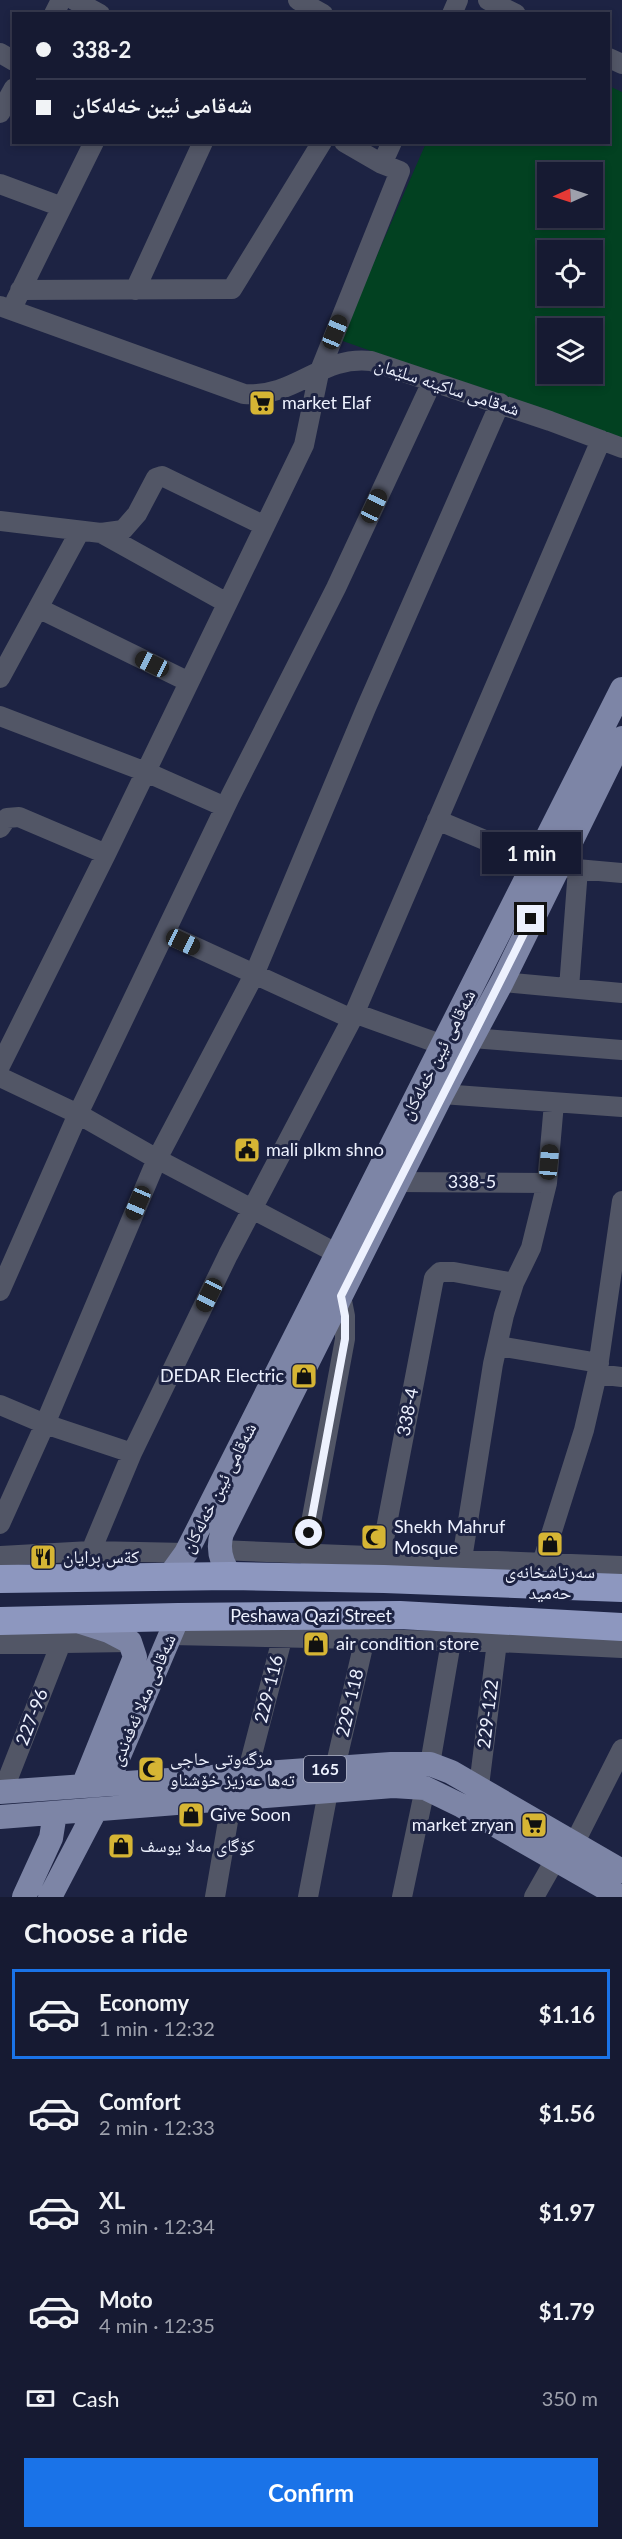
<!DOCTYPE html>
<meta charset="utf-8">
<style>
body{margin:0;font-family:Lato,"Noto Naskh Arabic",sans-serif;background:#23273e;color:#f1f3f6;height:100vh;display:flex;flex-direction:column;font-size:22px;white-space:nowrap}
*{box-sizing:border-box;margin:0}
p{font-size:20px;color:#9ea1ac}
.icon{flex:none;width:33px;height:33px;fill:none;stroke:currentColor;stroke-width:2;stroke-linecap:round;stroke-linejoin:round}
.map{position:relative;height:1897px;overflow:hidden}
.panel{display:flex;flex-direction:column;background:#161a32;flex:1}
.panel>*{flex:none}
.banner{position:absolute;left:12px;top:12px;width:598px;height:132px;border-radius:0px;box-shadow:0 3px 9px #0003,0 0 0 2px #35384d;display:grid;align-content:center;height:132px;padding:0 24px;background:#161a32}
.needle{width:39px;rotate:267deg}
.fabs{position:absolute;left:537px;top:162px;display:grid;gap:12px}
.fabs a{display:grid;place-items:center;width:66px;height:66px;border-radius:0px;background:#161a32;box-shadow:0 3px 9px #0003,0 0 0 2px #35384d;font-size:30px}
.end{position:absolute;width:27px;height:27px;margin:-14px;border:8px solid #edf1fe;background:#111;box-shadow:0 0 0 3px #111}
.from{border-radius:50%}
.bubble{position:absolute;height:42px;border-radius:0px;background:#161a32;box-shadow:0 3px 9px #0003,0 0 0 2px #35384d;font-size:20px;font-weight:700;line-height:42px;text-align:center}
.car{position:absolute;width:18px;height:36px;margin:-18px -9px;border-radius:8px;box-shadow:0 0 4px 2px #0007;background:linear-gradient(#222 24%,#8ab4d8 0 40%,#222 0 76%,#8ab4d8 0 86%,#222 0)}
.banner b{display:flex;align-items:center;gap:21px;height:57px;font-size:22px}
.banner b+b{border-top:2px solid #35384d}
.banner i{width:15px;height:15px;background:#f1f3f6}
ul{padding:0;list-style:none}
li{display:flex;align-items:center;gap:18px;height:90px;margin:0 12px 9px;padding:0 12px;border:3px solid transparent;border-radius:0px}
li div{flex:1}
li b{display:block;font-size:22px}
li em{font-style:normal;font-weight:700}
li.current{border-color:#1a73e8}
li>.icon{width:54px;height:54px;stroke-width:1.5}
h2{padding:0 24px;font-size:27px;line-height:72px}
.pay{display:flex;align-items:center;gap:15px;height:66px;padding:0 24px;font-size:22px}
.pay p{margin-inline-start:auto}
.primary-button{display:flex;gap:12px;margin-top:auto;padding:12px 24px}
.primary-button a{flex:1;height:69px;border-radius:0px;background:#1a73e8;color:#fff;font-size:24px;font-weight:700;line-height:69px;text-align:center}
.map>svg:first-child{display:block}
</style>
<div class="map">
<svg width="622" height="1897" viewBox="0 0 622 1897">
<rect width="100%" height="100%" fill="#1d2343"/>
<!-- green -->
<path fill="#024121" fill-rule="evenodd" d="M609 86 622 92V440L340 340 426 143 609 142ZM548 172H592V218H548ZM548 250H592V296H548ZM548 328H592V374H548Z"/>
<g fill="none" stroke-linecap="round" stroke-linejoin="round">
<!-- minor -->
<path stroke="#525666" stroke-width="20" d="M74 0 100 14
M298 0 323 14
M488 0 516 14
M54 14 61 0
M452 14 458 0
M0 53 14 61
M609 58 622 64
M0 113 14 88
M382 164 392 142
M0 184 62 207
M20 290 232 289 322 142
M135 290 203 142
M16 300 94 142
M0 306 244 394C296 398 321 355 371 361L550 421 622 448
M0 521 101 533 227 603
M101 533 123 530 137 514 156 478 162 476 265 526
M38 608 189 682
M0 678 80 531
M0 716 146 772 225 807
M437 820 535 861
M0 828 7 818 19 817 106 854
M565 868 622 873
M165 933 352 1019
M502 982 622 993
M569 988 578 869
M354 1013 443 1045
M472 1038 622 1050
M0 1066 106 854 304 445 319 373 400 171 382 164 344 142
M0 1077 78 1114 157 1159 338 1254
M442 1094 622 1107
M398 1182 547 1183
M0 1291 78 1114 230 797 336 588 432 382
M498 1346 599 1363
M597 1374 622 1377
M0 1405 45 1424 132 1453
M0 1524 45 1424 157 1159 254 975 366 708 500 403
M219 1550 622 1566
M305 1555 345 1339V1316L341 1296
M381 1555 434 1278 440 1272H454L514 1283
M0 1556 91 1551 186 1553
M462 1559 493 1364 504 1315 514 1283 531 1248 547 1183 554 1103
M542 1563 584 1430 597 1374 622 1201
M83 1578 91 1551 132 1453 228 1255 352 1019 601 440
M171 1635 497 1642 622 1648
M0 1644 129 1642
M430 1764 451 1642
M335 1768 365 1638
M247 1774 282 1639
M479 1786 497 1642
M3 1791 61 1643
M574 1844 622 1749
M215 1897 232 1798
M308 1897 328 1792
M402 1897 425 1788
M534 1897 555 1860"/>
<!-- major -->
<path stroke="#7d85a6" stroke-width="24" d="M231 1576C221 1563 217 1549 222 1533L442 1094 502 982 622 738
M168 1578 186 1553 622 689
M81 1622 109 1631 130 1642 135 1657 83 1786
M107 1784 178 1617
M0 1792 391 1764H430L451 1772 622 1871
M0 1817 393 1786 425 1788 462 1806 621 1897
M24 1897 51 1838 55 1813
M50 1897 95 1811"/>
<!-- highway -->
<path stroke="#8d97bf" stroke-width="28" d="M0 1579 231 1576 384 1579 622 1588
M0 1621 178 1617 400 1615 622 1627"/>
</g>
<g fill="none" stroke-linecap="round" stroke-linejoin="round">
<!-- route -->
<path stroke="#edf1fe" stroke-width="8" d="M309 1533 345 1339V1316L341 1296C404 1170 469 1046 531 919"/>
</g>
<!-- icons -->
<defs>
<symbol id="supermarket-square" viewBox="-11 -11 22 22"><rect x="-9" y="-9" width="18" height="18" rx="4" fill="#d6b534" stroke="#1d2343"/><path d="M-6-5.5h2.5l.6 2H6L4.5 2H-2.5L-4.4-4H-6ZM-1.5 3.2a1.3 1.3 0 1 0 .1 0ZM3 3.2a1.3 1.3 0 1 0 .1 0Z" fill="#111"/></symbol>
<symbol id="civic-square" viewBox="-11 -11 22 22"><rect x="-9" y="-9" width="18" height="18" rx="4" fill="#d6b534" stroke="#1d2343"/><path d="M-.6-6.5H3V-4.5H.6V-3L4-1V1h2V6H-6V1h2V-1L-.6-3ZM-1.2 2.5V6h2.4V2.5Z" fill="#111"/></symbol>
<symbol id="shop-square" viewBox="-11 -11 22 22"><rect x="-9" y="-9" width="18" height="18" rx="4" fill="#d6b534" stroke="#1d2343"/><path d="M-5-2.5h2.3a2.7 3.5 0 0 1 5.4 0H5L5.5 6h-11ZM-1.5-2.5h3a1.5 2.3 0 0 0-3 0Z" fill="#111"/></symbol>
<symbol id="mosque-square" viewBox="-11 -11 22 22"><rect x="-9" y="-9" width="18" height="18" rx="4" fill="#d6b534" stroke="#1d2343"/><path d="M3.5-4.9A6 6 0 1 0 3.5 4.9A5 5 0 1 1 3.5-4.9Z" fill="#111"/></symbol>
<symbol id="restaurant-square" viewBox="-11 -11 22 22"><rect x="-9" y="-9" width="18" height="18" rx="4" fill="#d6b534" stroke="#1d2343"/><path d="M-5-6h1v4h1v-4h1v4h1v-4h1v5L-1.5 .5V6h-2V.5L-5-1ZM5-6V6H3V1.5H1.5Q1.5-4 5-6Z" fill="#111"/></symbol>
</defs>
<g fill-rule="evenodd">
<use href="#supermarket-square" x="247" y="388" width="30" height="30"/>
<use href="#civic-square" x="232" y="1135" width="30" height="30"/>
<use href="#shop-square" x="289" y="1361" width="30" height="30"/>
<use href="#mosque-square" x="359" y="1522" width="30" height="30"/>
<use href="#shop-square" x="535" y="1529" width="30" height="30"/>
<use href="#restaurant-square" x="28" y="1542" width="30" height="30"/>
<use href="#shop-square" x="301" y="1629" width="30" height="30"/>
<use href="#mosque-square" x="136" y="1754" width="30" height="30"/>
<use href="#shop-square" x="176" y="1800" width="30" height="30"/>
<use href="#supermarket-square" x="519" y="1810" width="30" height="30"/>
<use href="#shop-square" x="106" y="1831" width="30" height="30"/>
</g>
<g text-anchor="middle" stroke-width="6" stroke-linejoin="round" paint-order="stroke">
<!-- shield labels -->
<rect fill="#1d2343" stroke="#afb3c6" stroke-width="1.5" x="304" y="1756" width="42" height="26" rx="4.5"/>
<g font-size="16" font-weight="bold" fill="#edf1fe">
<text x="325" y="1775">165</text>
</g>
<!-- street labels -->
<g font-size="18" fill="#edf1fe" stroke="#1d2343">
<text transform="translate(447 387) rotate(18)" y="6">شەقامی ساکینە سلێمان</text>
<text transform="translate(438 1055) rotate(-63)" y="6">شەقامی ئیبن خەلەکان</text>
<text x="472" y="1188">338-5</text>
<text transform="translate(408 1412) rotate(-79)" y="6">338-4</text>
<text transform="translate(219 1488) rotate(-63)" y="6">شەقامی ئیبن خەلەکان</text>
<text x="311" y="1622">Peshawa Qazi Street</text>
<text transform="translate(269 1689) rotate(-76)" y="6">229-116</text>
<text transform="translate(143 1700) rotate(-67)" y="6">شەقامی مەلا ئەفەندی</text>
<text transform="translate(350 1703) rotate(-77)" y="6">229-118</text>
<text transform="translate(488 1714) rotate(-83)" y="6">229-122</text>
<text transform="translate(32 1717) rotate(-69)" y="6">227-96</text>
</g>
<!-- poi labels -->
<g font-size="18" fill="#edf1fe" stroke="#1d2343" text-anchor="start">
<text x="282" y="409">market Elaf</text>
<text x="266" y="1156">mali plkm shno</text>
<text x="284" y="1382" text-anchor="end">DEDAR Electric</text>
<text x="394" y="1533">Shekh Mahruf<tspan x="394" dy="21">Mosque</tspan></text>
<text x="63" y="1563">كةس برايان</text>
<text x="550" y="1578" text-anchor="middle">سەرتاشخانەی<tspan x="550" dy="21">حەمید</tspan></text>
<text x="336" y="1650">air condition store</text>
<text x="170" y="1765">مزگەوتی حاجی<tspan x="170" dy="21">تەها عەزیز خۆشناو</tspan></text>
<text x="210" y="1821">Give Soon</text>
<text x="514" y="1831" text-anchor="end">market zryan</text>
<text x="140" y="1852">کۆگای مەلا یوسف</text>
</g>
</g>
</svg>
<div class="fabs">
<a><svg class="needle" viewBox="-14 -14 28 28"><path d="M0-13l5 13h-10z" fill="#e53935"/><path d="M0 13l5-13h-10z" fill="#9ea1ac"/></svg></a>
<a><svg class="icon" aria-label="locate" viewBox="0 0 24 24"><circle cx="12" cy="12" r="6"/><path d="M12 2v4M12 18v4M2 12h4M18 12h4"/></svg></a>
<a><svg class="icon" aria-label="layers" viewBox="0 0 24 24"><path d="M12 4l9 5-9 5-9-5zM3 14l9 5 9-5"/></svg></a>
</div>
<i class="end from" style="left:309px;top:1533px"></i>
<i class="end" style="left:531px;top:919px"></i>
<div class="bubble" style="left:482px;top:832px;width:99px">1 min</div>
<i class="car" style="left:335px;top:332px;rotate:22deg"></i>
<i class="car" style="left:374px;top:506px;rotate:25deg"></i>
<i class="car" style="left:152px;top:664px;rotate:296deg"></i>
<i class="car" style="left:183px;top:942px;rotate:115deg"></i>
<i class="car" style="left:549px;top:1162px;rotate:5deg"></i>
<i class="car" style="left:138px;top:1203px;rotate:203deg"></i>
<i class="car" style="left:209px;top:1295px;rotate:206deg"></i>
<div class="banner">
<b><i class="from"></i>338-2</b>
<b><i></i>شەقامی ئیبن خەلەکان</b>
</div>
</div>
<section class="panel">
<h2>Choose a ride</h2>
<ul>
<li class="current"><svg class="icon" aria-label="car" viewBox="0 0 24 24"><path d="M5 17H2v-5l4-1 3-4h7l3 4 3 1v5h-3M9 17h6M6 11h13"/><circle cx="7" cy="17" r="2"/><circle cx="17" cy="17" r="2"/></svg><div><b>Economy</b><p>1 min · 12:32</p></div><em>$1.16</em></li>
<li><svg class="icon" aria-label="car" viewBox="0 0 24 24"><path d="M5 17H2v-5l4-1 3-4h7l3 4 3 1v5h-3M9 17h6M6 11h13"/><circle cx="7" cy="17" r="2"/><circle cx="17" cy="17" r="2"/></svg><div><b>Comfort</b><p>2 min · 12:33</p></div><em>$1.56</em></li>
<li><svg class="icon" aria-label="car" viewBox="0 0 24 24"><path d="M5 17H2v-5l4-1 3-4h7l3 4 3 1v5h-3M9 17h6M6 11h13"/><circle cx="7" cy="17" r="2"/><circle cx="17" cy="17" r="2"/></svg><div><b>XL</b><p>3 min · 12:34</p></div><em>$1.97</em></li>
<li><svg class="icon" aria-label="car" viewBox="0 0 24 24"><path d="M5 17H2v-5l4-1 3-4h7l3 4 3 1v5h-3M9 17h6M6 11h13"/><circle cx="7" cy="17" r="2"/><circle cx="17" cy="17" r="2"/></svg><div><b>Moto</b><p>4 min · 12:35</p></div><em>$1.79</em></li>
</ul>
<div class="pay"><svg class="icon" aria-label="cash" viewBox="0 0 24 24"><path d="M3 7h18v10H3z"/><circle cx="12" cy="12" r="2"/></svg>Cash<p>350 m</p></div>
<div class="primary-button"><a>Confirm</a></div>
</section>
